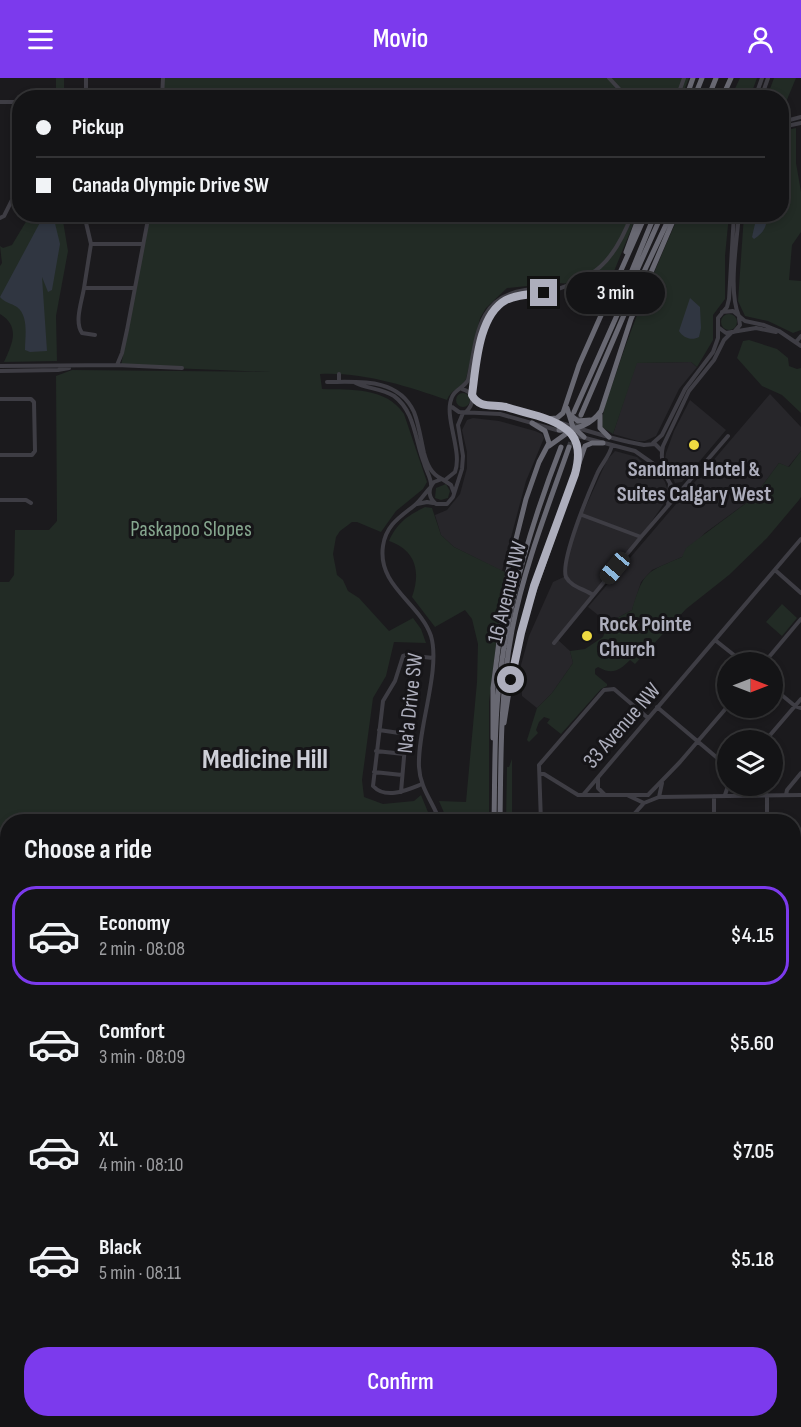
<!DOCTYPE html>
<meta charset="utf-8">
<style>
body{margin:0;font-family:"Sofia Sans Condensed",sans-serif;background:#1d1d1f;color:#f1f3f6;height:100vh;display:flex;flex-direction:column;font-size:22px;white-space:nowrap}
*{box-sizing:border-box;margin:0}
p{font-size:20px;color:#9d9ea1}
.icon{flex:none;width:33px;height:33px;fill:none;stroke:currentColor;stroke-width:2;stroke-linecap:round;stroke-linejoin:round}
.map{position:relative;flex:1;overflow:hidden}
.details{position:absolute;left:0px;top:736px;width:801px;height:614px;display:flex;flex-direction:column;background:#141416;border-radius:24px 24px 0 0;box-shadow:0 3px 9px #0003,0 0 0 2px #333335}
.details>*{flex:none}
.hud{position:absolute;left:12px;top:12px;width:777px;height:132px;border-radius:24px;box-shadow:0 3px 9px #0003,0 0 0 2px #333335;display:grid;align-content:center;height:132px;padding:0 24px;background:#141416}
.needle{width:39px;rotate:90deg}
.buttons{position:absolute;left:717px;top:574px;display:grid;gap:12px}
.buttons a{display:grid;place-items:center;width:66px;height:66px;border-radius:50%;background:#141416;box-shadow:0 3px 9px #0003,0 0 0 2px #333335;font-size:30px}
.end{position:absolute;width:27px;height:27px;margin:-14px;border:8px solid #adaebc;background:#111;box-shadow:0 0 0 3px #111}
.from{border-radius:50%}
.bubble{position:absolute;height:42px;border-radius:21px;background:#141416;box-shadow:0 3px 9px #0003,0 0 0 2px #333335;font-size:20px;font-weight:600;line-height:42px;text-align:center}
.car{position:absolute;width:18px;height:36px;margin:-18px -9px;border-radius:8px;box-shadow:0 0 4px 2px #0007;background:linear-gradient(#222 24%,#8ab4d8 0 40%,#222 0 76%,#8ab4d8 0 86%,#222 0)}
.hud b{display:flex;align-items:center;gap:21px;height:57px;font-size:22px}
.hud b+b{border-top:2px solid #333335}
.hud i{width:15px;height:15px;background:#f1f3f6}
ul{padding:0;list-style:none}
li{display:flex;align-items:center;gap:18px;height:99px;margin:0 12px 9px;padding:0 12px;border:3px solid transparent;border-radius:24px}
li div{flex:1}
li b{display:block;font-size:22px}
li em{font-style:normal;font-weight:600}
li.on{border-color:#7c3aed}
li>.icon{width:54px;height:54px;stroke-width:1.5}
h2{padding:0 24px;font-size:27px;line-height:72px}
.cta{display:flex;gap:12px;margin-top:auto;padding:12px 24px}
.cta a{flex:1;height:69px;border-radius:24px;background:#7c3aed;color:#fff;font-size:24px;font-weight:600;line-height:69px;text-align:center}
header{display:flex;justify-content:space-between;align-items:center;height:78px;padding:0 24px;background:#7c3aed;color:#fff;font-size:27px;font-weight:600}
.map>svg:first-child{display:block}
</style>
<header><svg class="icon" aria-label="menu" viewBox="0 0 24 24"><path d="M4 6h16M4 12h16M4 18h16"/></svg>Movio<svg class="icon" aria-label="person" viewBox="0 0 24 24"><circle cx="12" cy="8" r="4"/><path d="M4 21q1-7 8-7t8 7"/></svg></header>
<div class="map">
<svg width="801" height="1349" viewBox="0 0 801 1349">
<rect width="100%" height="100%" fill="#1b1a1d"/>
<!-- built -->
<path fill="#27262a" d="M691 284 697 289 679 311 656 358 645 363H638L613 356 636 285Z
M770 316 801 349V373L788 389 779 385 753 420 705 455 682 479 652 492 641 504 632 532 608 545 588 529Z
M690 322 726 352 682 404 675 405 665 382 666 375 674 353Z
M473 340 499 343 535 353 542 356 544 360 526 403 502 493 454 469 441 457 435 437 447 432 460 416 467 390V374L462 352 467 342Z
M615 373 637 379 645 387 657 392 665 404 668 413 665 424 641 459 557 561 570 573 573 585 552 615 537 630 522 618 521 587 529 558 553 504 566 498V480L582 437 607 382Z
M794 936H801V1125L799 1126 797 1080H794Z
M801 1137V1171L794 1173V1139Z
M795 1270 801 1274V1349H738L743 1343 794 1342V1272Z
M258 1343V1342L280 1343 277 1349H241Z
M315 1343V1342L349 1343 332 1349H313Z"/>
<!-- green -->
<path fill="#222b25" d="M56 0H64V19H56Z
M163 0H689L681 20H162Z
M740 0H757L750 19H731Z
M774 0H796L786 24 788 37 782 39V20L767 19Z
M796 50V85L801 114V154L792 167 789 202 801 203V252L793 255 768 243 745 238 738 223 744 137 782 136V53Z
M30 137H62L68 173 56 238 57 283 4 284C12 266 21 249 0 236V188L2 185 0 168 3 170 12 167Z
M149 137H637L608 208 557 205 507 210 486 230 480 240 466 301C461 311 452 310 447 322 407 308 363 294 320 296L322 311C351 312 386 309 404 336L427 404 423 411 396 433 381 454 357 444H352L340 453 336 459 333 476 337 497 343 502 348 513 359 520 389 553 413 540 421 551 426 565 394 564 386 598 373 620 362 702 364 719 383 726 414 723 421 717 432 744H8L7 1121 0 1113V1022L3 1016 0 1014V504H9L14 497 15 452H49L57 443 56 298 72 292 271 294 121 288Z
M679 137H729L725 178V221L713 237V262L697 289 691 284 637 285 613 356 602 349C602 330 610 314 616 296 634 241 656 189 679 137Z
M721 244a8 8 0 1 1 16 0a8 8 0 1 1-16 0Z
M749 262 777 271 788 280 789 288 797 291 801 290V335L782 317 762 308 737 280 743 263Z
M456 322a7 7 0 1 1 14 0a7 7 0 1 1-14 0Z
M801 373V419L799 422 767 460 729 497 686 531 635 586 630 582C619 593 612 597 598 589L595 591V596L607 606V608L601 611 561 656 547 645 550 641 544 639 539 644 536 652 538 655 529 664 527 662 537 630 552 615 573 585 570 573 585 571 603 559 608 545 632 532C644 493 645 495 682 479L686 470 753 420 779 385 789 389Z
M446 406 450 413 448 420 441 422 435 420 436 410Z
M425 429 432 430 441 457 454 469 505 494 489 624V744H448L439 723 466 724 477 604 478 566 472 541 465 532 435 549 412 519C421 494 416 472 389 463 397 445 407 438 425 429Z
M782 526 797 540 782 558 766 544Z
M512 681V744H506L507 689H509Z
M794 796H801V851H794Z
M794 991 801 992V1079L794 1080Z
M7 1178V1220L0 1225V1183Z
M637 1343H674V1349H637Z"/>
<!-- water -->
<path fill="#303641" d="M44 137H53L60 166 52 212 48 214 42 199 47 273 30 274 25 272C25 259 29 238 17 229 11 225 5 225 0 219Z
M757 137H767C767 148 764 155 754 161L752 159Z
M690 220 700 229 701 250 699 259C692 263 683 260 679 253Z"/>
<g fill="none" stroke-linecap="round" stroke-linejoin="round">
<!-- highway-tunnel -->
<path stroke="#38383d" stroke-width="5" stroke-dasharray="5 2.5" stroke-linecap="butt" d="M569 369 580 339"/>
<!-- minor -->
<path stroke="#3e3d44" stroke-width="4" d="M86 0V20
M609 0 622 14 624 20
M162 20 163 0
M677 20 684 0
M755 20 762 0
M761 20 768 0
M0 24H20
M782 44 801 39
M782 49 801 45
M84 136 91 166 84 210H134
M0 140 4 138 20 106
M91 166H142
M84 210C82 223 74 244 82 255L95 257
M722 234 733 233 745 243 764 247 779 253 801 268
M739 238C728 215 737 162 739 136
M718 249 726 255 756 250 776 254
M734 254 740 247 739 240
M796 264 801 258
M117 287 122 275 127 252 149 136
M0 288 117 287 182 290
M0 293 58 292 69 290
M327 304C358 304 398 299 414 334 419 347 421 362 424 375 427 386 431 396 442 401
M339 304V296
M354 304C366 311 381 310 394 318 415 333 415 363 424 385 426 393 431 399 431 407
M462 311C474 314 475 325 466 334
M472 317C475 294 477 257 490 237 504 216 523 220 544 215 594 202 614 185 632 136
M472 319C481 331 494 327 507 330 548 339 588 355 629 364L644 367 655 366 662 373
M0 321H31L34 324 35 373 32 377H0
M452 329 459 334 500 336 560 353
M570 356 635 373 665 394
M653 365 662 357 685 311 713 274 718 260V240L727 229 729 221 734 136
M445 402 455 394C463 373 443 338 452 319 455 311 464 310 468 302 477 263 475 219 525 212 534 211 543 209 553 211
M430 410C425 415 421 422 415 427 400 439 386 447 383 468 377 508 420 525 431 558 441 592 417 652 419 689 420 711 434 725 440 744
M454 415 451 407 442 401 434 404C427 412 429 420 436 426H447L453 419 462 391 463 378 458 347 463 335
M679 416C666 405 659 384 663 368L689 313 714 282 724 262 731 255
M0 422H26L31 425
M417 426 427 424 433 425
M668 428 670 406
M582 437 641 459
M775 492 801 515
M593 517C585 511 571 509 566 499 560 483 589 414 597 396 601 386 610 378 612 367
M715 562 744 585
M554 565 641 459 728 358
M764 585 801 541
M772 609 795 628 801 630
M657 629 728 689
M379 652 406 656 401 714
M765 663 801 621
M376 673 404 676
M374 694 402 697
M541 696H544L578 717H648L680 684 728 628
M598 700V710L605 717
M422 706C407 712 386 722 373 708L383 623 395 603 403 578 406 577 433 580
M583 717 801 461
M725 717 728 708
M786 717 787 712 801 695
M629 718 644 725
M714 718V744
M659 719 662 705
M541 744 539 687 604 612 614 611 648 640
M627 744 644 725 659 719 801 717
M767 744V717
M794 770H801
M794 879H801
M794 931H801
M794 1134 801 1131
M794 1222 799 1226
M794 1231 801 1225
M794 1269 801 1274
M794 1319 801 1308
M118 1342 130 1349
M741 1342 751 1349
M83 1349 92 1342
M231 1349 248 1342
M347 1349 364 1342
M372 1349V1342
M424 1349V1342
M475 1349V1342
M528 1349V1342
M581 1349V1342
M634 1349V1342
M705 1349 710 1342
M772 1349 776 1342"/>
<!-- highway -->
<path stroke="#686872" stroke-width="5" d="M686 20 693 0
M694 20 702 0
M708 20 716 0
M722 20 731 0
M626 174 640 136
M619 224 655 136
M567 330 573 349 584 359
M574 334 662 136
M569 336 578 343 590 342
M581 337 627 230 671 136
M600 337V350L609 359
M545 341 557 340 563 335 579 287 646 136
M559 345C572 355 579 363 579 379
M559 352C576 352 591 347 601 333L631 241 676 136
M549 368 570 353
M504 645 512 594 525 539 585 368 592 365H603
M493 660V610L508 493 526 421 539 384 549 365 545 353 532 345
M494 744C495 695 494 646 500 598 509 518 532 443 561 369
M500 744C501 680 500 616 512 552 524 489 548 429 569 369
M0 1229 8 1224
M0 1253 8 1248
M293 1349 296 1342
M298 1349 300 1342"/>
<!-- rail -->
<path stroke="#505158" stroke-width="1.5" stroke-dasharray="8 6" stroke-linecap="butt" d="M794 1156 801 1154
M286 1349 303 1342"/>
</g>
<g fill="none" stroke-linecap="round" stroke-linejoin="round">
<!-- route -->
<path stroke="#adaebc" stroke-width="8" d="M511 602 521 555 534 508 575 396C585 360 570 348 538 338 527 335 516 332 506 329 493 326 479 331 472 317 476 289 478 237 506 222 518 216 532 216 544 215"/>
</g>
<!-- markers -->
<g fill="#eeda41" stroke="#161518" stroke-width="2">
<circle cx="694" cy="367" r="6"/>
<circle cx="587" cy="558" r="6"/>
</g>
<g text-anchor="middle" stroke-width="6" stroke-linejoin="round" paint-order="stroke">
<!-- poi labels -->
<g font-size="22" font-weight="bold" fill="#adaebc" stroke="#161518">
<text x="694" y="398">Sandman Hotel &amp;<tspan x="694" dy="25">Suites Calgary West</tspan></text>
<text x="599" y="553" text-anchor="start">Rock Pointe<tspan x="599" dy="25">Church</tspan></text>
</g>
<!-- park labels -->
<g font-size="22" fill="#85a68e" stroke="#161518">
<text x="191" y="458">Paskapoo Slopes</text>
</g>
<!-- street labels -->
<g font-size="22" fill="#adaebc" stroke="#161518">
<text transform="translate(506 514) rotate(-76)" y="8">16 Avenue NW</text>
<text transform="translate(409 625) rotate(-84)" y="8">Na'a Drive SW</text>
<text transform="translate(621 647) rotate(-49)" y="8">33 Avenue NW</text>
</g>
<!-- district labels -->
<g font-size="28" font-weight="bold" fill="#cecfd8" stroke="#161518">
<text x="265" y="690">Medicine Hill</text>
</g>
</g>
</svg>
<div class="buttons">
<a><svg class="needle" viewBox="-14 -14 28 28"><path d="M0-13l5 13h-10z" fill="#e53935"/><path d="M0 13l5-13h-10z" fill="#9d9ea1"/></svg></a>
<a><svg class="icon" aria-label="layers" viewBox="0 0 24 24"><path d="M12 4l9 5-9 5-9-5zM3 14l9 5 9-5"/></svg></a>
</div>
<i class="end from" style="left:511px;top:602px"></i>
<i class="end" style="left:544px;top:215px"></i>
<div class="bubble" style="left:566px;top:194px;width:99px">3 min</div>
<i class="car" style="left:615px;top:490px;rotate:220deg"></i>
<div class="hud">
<b><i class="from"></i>Pickup</b>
<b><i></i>Canada Olympic Drive SW</b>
</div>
<section class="details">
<h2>Choose a ride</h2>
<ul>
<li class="on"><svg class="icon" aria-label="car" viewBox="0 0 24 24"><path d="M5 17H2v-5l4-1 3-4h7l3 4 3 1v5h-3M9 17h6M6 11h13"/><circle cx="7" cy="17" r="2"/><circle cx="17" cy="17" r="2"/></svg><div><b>Economy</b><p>2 min · 08:08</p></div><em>$4.15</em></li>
<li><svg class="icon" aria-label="car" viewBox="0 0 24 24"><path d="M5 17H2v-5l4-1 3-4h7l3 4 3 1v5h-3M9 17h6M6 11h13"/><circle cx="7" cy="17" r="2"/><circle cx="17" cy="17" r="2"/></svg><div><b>Comfort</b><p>3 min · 08:09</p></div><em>$5.60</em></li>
<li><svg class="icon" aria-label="car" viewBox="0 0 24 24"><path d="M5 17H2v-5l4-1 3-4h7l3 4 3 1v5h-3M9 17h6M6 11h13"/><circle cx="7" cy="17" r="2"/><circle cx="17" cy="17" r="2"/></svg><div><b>XL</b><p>4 min · 08:10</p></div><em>$7.05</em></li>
<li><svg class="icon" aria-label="car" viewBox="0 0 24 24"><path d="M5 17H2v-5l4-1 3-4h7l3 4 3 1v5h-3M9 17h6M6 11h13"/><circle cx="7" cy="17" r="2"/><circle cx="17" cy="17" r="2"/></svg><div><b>Black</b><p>5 min · 08:11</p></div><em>$5.18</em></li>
</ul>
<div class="cta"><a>Confirm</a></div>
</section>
</div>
